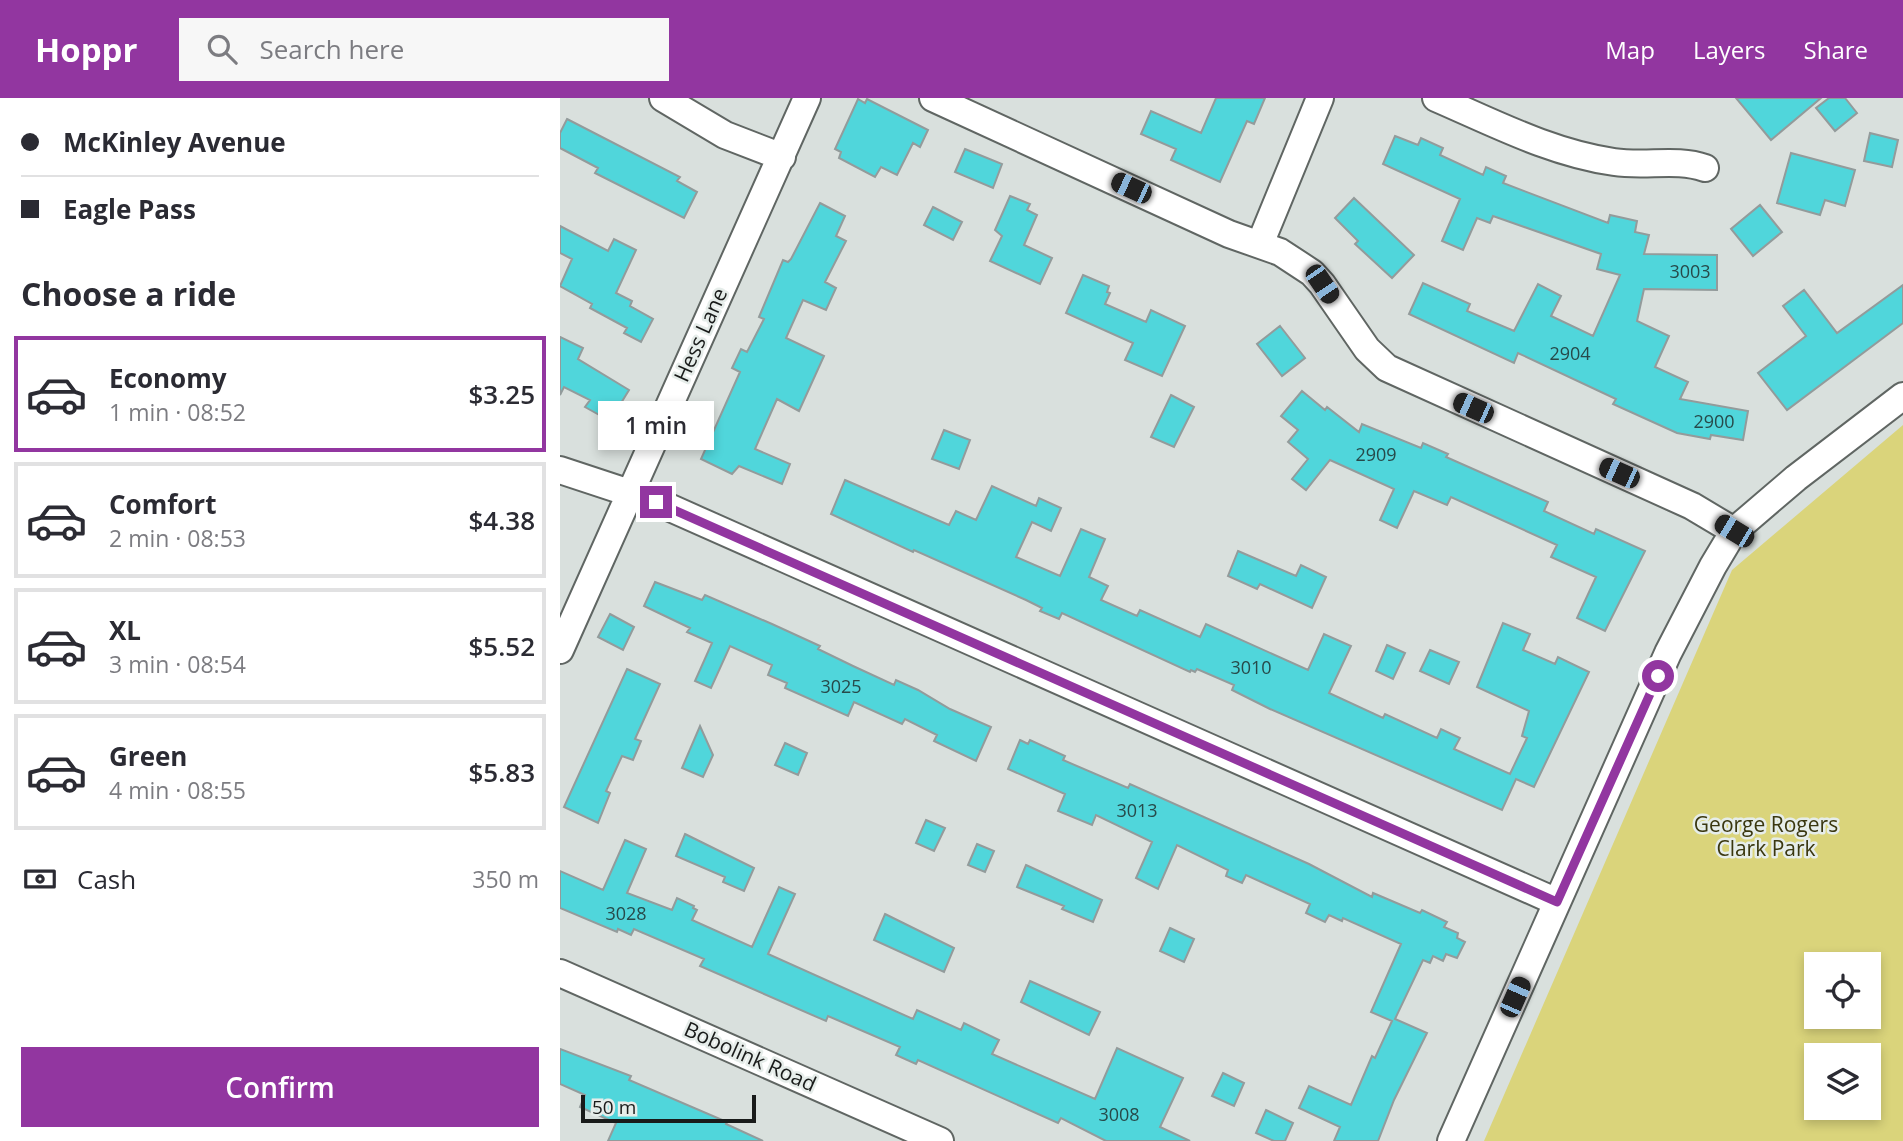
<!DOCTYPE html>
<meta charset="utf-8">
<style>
body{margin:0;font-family:"Open Sans",sans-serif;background:#f7f7f7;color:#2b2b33;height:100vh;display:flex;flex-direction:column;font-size:26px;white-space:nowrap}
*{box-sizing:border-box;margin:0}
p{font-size:23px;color:#7c7c81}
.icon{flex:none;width:38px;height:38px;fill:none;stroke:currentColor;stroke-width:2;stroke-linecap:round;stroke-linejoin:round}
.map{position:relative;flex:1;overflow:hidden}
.side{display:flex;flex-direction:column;background:#fff;width:560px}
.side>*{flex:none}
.banner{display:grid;align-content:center;height:154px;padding:0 21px;background:#fff}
.fabs{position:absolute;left:1244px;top:854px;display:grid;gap:14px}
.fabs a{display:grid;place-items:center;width:77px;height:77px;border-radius:0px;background:#fff;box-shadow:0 4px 10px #0003;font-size:35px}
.scale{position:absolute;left:21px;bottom:18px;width:175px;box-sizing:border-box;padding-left:7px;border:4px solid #191b1a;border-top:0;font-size:19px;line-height:24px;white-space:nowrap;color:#191b1a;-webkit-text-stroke:5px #e6edea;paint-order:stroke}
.end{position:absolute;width:32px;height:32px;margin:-16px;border:9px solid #9236a0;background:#fff;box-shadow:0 0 0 4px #fff}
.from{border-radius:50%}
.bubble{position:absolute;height:49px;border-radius:0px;background:#fff;box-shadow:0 4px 10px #0003;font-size:23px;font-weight:600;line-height:49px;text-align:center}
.car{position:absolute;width:21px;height:42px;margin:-21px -10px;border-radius:9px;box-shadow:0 0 5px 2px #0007;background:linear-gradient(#222 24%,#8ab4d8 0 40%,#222 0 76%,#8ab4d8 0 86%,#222 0)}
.banner b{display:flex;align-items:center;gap:24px;height:66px;font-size:26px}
.banner b+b{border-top:2px solid #e1e1e2}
.banner i{width:18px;height:18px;background:#2b2b33}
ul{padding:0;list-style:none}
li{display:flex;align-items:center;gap:21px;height:116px;margin:0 14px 10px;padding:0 7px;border:4px solid #e1e1e2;border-radius:0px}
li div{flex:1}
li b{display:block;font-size:26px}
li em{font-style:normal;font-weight:600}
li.current{border-color:#9236a0}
li>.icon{width:63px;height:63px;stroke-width:1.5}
h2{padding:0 21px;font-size:32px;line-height:84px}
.pay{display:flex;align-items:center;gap:18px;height:77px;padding:0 21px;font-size:26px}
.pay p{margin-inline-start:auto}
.button{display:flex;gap:14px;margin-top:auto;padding:14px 21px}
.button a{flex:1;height:80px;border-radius:0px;background:#9236a0;color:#fff;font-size:28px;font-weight:600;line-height:80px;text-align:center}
header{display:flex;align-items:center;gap:42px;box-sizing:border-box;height:98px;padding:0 35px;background:#9236a0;color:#fff}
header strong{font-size:33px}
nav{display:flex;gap:38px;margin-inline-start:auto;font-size:24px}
.search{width:490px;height:63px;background:#f7f7f7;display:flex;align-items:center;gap:18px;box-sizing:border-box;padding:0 24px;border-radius:0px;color:#7c7c81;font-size:26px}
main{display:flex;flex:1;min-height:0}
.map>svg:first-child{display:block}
</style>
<header>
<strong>Hoppr</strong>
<div class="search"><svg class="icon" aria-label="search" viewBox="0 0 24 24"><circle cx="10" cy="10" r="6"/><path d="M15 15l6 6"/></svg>Search here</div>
<nav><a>Map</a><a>Layers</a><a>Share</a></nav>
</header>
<main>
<section class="side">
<div class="banner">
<b><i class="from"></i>McKinley Avenue</b>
<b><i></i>Eagle Pass</b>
</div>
<h2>Choose a ride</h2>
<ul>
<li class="current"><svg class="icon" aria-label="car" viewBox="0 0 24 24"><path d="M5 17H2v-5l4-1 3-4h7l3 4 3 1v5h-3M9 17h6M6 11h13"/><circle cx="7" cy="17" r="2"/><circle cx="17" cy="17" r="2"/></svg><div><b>Economy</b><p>1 min · 08:52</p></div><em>$3.25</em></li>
<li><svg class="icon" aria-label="car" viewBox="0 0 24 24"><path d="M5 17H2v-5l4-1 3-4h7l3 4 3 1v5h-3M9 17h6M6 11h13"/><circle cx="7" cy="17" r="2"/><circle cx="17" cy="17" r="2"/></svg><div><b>Comfort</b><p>2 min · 08:53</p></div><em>$4.38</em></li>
<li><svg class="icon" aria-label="car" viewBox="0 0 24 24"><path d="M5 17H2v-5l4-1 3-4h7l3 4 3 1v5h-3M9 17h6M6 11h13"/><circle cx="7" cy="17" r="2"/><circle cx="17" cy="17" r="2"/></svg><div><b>XL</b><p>3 min · 08:54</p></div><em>$5.52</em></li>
<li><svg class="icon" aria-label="car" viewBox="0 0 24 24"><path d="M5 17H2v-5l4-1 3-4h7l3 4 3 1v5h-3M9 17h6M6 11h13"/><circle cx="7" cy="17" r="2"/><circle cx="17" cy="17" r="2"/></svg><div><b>Green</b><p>4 min · 08:55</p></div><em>$5.83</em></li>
</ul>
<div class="pay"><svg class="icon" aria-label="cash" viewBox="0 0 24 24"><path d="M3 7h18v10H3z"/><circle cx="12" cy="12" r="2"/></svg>Cash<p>350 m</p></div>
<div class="button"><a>Confirm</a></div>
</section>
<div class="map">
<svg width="1343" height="1043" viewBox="0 0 1343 1043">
<rect width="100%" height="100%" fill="#d9e0dd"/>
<!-- green -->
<path fill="#dad47b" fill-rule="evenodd" d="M1343 327V1043H924L1172 472ZM1256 866H1309V919H1256ZM1256 957H1309V1010H1256Z"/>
<!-- building -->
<path fill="#50d6db" stroke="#939b9b" stroke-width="2" d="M656 0H705L694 26 687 23 660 84 611 62 616 51 581 36 591 13 641 35Z
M1176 0H1261L1211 42Z
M1269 0H1285L1297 15 1275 33 1256 10Z
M298 1 305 5 307 1 368 32 360 49 353 45 337 77 321 69 315 79 279 60 281 54 275 51Z
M7 21 120 79 117 83 137 94 124 120 35 75 38 70 0 50V35Z
M1310 35 1338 42 1332 69 1304 63Z
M835 38 858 47 861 40 883 50 880 57 923 77 926 69 946 78 943 85 1048 125 1050 117 1077 123 1075 134 1089 137 1084 156 1157 157V192L1084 191 1077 223 1109 238 1095 269 1128 284 1120 301 1188 313 1183 342 1151 337 1150 341 1117 335 1053 306 1056 301 958 255 954 265 849 216 863 185 910 206 907 213 954 233 978 186 1001 198 991 218 1033 238 1060 177 1037 171 1041 156 933 118 930 125 917 120 903 152 882 143 900 101 823 66Z
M405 51 442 66 433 90 395 74Z
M1231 55 1295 72 1285 108 1265 102 1260 117 1217 105Z
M450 98 470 106 467 112 477 117 464 147 492 160 480 186 430 163 442 138 435 132Z
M794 100 854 157 832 180 795 146 798 143 775 120Z
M260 105 285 118 276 138 286 143 265 184 276 190 266 212 243 202 226 240 264 258 239 313 217 301 195 351 230 366 222 386 179 368 172 376 141 361 180 274 172 270 181 251 187 254 204 221 199 219 223 162 228 164 231 161Z
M1200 107 1222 134 1193 158 1171 131Z
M373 109 402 124 393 142 364 127Z
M0 128 48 153 54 141 76 152 56 195 72 203 70 208 93 221 81 244 64 235 67 230 30 210 32 206 0 188 12 161 0 155Z
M523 177 549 188 547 194 550 195 545 206 586 224 591 212 625 228 602 278 565 262 573 245 506 215Z
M1343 187V225L1227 312 1198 275 1246 238 1223 208 1244 192 1277 235Z
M720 228 745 260 722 278 697 246Z
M0 239 23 250 18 261 69 292 50 323 25 309 30 302 4 289 0 297Z
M742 293 765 312 767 309 799 334 802 326 861 350 863 345 888 356 886 359 988 404 984 413 1034 436 1036 431 1085 453 1045 533 1017 520 1036 479 991 459 997 447 891 399 887 407 854 393 837 430 820 422 834 391 770 362 746 392 732 381 748 361 728 344 738 332 721 318Z
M611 297 634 309 614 349 591 339Z
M384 332 410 342 399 371 372 361Z
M285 382 389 427 396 413 416 422 432 388 476 408 479 400 501 410 491 433 472 424 456 459 500 478 521 431 545 441 529 479 548 488 541 502 577 518 580 512 640 539 646 526 748 572 764 536 791 548 769 595 823 620 825 616 877 640 881 631 900 640 894 651 950 676 967 640 962 638 969 613 917 589 943 525 970 536 963 552 995 566 998 559 1029 574 974 689 956 681 942 712 710 611 672 592 674 587 637 571 635 574 631 572 630 574 502 515 499 521 480 513 482 510 466 502 354 452 353 454 271 416Z
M678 453 736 478 741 467 766 479 752 510 700 486 697 491 668 478Z
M95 484 142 502 145 497 212 526 260 548 258 551 293 568 334 587 336 582 358 592 390 611 431 629 416 663 374 643 377 637 345 621 342 626 294 604 288 618 225 590 227 585 208 577 212 567 170 548 151 590 135 583 152 545 127 534 130 530 84 508Z
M50 516 74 529 63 552 38 539Z
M827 547 845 555 833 581 816 573Z
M870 552 899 564 889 586 860 573Z
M67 571 100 586 75 641 81 643 73 662 62 658 46 693 50 695 38 725 4 709Z
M140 628 153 657 143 679 122 670Z
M460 642 468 646 470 642 505 658 503 662 568 690 570 686 749 766 812 799 813 795 860 815 862 812 887 824 884 829 898 835 897 840 905 844 897 860 886 856 883 863 873 858 870 865 863 862 835 921 867 935 834 1002 818 1043H774L780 1029 739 1010 749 988 791 1007 812 958 815 960 832 923 811 914 841 846 783 820 782 823 769 817 765 824 746 815 750 806 686 777 682 785 666 778 668 772 617 747 598 791 576 780 592 744 536 717 532 727 498 713 505 696 448 671Z
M225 645 247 655 238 677 215 667Z
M366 722 385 730 374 753 356 745Z
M125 736 194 770 184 793 163 784 165 779 116 758Z
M65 742 86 751 67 795 112 812 117 800 134 808 133 810 137 812 132 822 192 849 219 789 235 796 208 856 353 921 357 912 401 932 404 925 439 942 432 956 535 1001 557 950 623 980 600 1029 630 1043H546L501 1020 498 1025 358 962 356 966 336 957 340 949 268 918 266 923 140 868 144 861 74 831 71 837 58 831 57 834 0 810V773L43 792Z
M417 746 434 753 425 774 408 767Z
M466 767 542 802 533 824 502 811 504 808 457 789Z
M325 816 394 850 384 874 314 842Z
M610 830 634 841 624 864 600 853Z
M470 883 540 914 529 937 461 904Z
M0 951 71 978 69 982 167 1024 166 1026 203 1043H48L56 1025 20 1009 25 997 0 986Z
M663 975 684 985 674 1008 652 998Z
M706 1012 733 1025 725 1043H714L696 1035Z"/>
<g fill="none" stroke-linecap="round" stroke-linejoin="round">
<defs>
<path id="street" d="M103 0 165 37 222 59
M373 0 669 136 720 154 752 175 762 186 807 251 827 270 1132 408 1174 433
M876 0C934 25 991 55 1054 64 1086 69 1116 60 1145 70
M700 146 760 0
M0 372 97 404 997 804
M0 552 247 0
M0 875 380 1043
M891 1043 1108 555 1153 468 1174 433 1236 380 1343 298"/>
</defs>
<!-- street casing -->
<use href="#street" stroke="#606663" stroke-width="30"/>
<!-- street -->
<use href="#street" stroke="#fff" stroke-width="26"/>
</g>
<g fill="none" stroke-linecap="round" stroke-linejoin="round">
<!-- route -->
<path stroke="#9236a0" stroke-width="9" d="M96 404 997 804 1098 578"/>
</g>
<g text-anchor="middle" stroke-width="5" stroke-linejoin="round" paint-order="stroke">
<!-- number labels -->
<g font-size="18" fill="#274a4a">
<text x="1130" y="180">3003</text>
<text x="1010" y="262">2904</text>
<text x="1154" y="330">2900</text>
<text x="816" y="363">2909</text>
<text x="691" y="576">3010</text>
<text x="281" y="595">3025</text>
<text x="577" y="719">3013</text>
<text x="66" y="822">3028</text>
<text x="559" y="1023">3008</text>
</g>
<!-- street labels -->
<g font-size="21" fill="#191b1a" stroke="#e6edea">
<text transform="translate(141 237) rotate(-66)" y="7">Hess Lane</text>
<text transform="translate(190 959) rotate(24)" y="7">Bobolink Road</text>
</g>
<!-- park labels -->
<g font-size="21" fill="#3a370f" stroke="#e6edea">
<text x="1206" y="734">George Rogers<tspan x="1206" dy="24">Clark Park</tspan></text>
</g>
</g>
</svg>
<div class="fabs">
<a><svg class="icon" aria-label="locate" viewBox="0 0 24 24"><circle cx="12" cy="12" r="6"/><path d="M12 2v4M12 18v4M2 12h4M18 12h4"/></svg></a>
<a><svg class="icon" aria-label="layers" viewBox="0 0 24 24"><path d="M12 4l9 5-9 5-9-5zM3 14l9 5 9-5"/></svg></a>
</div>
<div class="scale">50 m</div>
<i class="end from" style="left:1098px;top:578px"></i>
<i class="end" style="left:96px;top:404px"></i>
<div class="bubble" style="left:38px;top:303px;width:116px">1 min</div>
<i class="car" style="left:571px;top:90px;rotate:295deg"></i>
<i class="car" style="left:762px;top:186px;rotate:146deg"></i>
<i class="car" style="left:913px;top:310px;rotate:294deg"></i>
<i class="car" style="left:1059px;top:375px;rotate:294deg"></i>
<i class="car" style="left:1174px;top:433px;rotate:301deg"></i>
<i class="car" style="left:955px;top:899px;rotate:24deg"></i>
</div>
</main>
